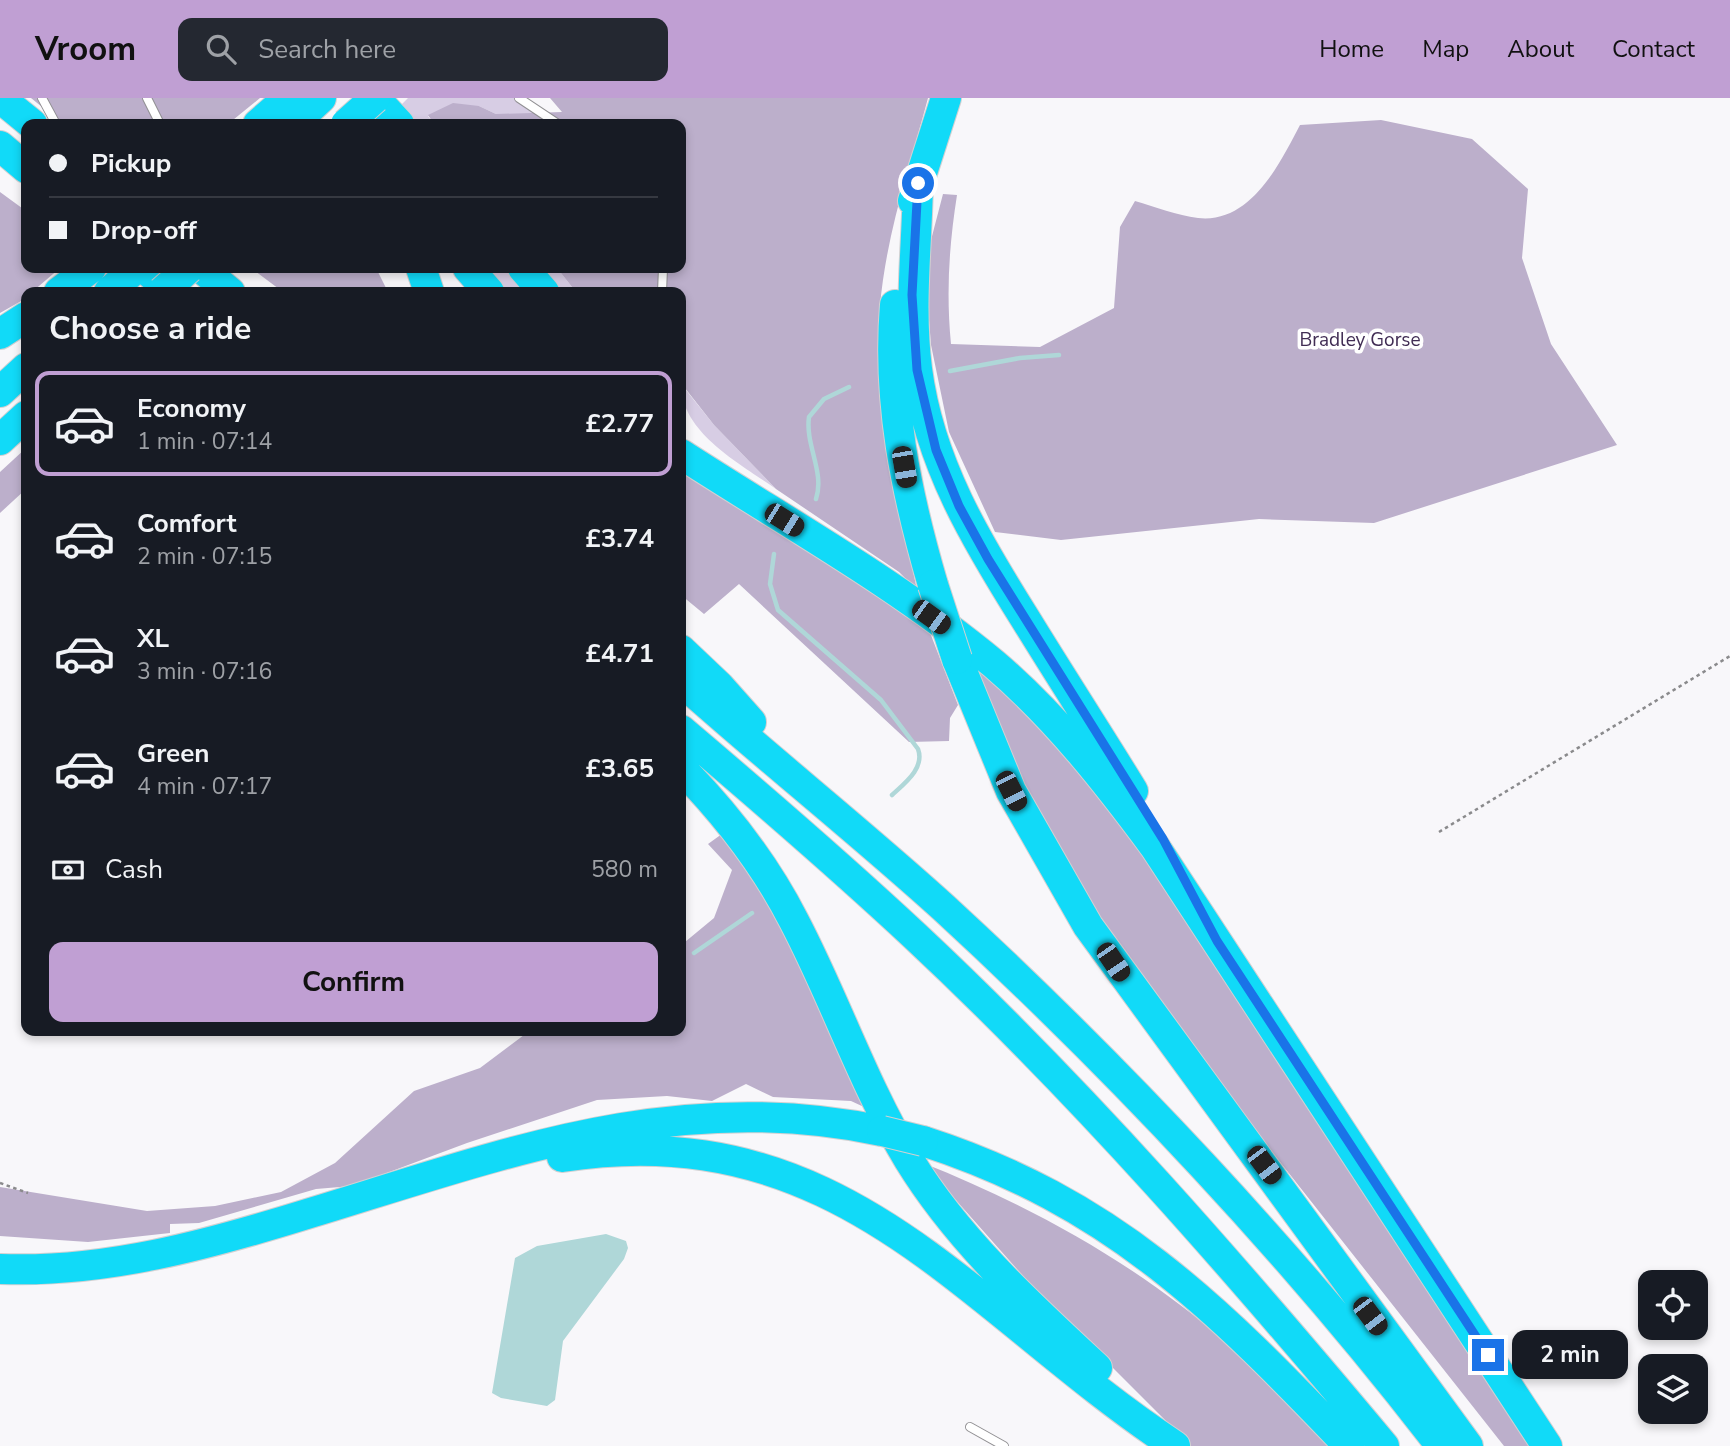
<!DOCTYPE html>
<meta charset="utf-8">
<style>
body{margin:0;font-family:"Nunito Sans",sans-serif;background:#242831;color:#f1f3f6;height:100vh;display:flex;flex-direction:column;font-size:26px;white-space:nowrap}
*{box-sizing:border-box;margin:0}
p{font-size:23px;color:#9ea1a6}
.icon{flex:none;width:38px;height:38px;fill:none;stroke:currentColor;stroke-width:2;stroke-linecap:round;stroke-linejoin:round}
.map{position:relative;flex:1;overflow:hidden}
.side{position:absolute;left:21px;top:189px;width:665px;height:749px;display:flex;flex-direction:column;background:#171b24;border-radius:14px;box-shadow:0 4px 10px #0003}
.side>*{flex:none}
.banner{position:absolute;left:21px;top:21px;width:665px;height:154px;border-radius:14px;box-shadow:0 4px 10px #0003;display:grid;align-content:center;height:154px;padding:0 28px;background:#171b24}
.fabs{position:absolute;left:1638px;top:1172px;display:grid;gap:14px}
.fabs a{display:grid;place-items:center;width:70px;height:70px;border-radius:14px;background:#171b24;box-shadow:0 4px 10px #0003;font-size:35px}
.end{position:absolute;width:32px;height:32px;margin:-16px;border:9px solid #1a73e8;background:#fff;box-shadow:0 0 0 4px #fff}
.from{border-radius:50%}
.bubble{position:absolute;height:49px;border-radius:14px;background:#171b24;box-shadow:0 4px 10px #0003;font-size:23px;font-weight:700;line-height:49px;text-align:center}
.car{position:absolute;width:21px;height:42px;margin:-21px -10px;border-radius:9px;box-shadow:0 0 5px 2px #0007;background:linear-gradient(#222 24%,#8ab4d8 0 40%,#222 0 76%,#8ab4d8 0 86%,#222 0)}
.banner b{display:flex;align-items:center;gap:24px;height:66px;font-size:26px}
.banner b+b{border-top:2px solid #363941}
.banner i{width:18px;height:18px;background:#f1f3f6}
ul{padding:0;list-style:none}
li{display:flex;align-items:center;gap:21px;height:105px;margin:0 14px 10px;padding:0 14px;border:4px solid transparent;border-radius:14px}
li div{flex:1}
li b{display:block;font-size:26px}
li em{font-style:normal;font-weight:700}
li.current{border-color:#c09fd3}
li>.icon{width:63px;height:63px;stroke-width:1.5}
h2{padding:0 28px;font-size:32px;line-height:84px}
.pay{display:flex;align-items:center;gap:18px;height:77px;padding:0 28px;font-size:26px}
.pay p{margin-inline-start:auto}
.button{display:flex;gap:14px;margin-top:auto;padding:14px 28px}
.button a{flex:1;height:80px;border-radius:14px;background:#c09fd3;color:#111;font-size:28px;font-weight:700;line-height:80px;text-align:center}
header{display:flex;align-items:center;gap:42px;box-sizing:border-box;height:98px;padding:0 35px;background:#c09fd3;color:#111}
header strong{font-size:33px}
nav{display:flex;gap:38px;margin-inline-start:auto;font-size:24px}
.search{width:490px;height:63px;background:#242831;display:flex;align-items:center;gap:18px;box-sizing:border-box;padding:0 24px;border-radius:14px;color:#9ea1a6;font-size:26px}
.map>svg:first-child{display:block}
</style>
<header>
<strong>Vroom</strong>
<div class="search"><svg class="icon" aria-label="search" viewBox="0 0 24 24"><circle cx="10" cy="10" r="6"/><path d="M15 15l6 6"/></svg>Search here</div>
<nav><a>Home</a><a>Map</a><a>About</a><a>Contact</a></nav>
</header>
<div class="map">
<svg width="1730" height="1348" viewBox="0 0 1730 1348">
<rect width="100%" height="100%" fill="#f8f7fa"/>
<!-- green -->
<path fill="#d7cde4" d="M408 0H514L536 16H496L479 8 428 18 434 26H417L401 7Z
M485 170H513L535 194H504Z
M540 170H557L576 194H561Z
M681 286 714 327 776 391C741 366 681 335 681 286Z"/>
<!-- forest -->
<path fill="#bcafcb" d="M31 0H260L228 26H63Z
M550 0H928C910 68 886 137 880 208 871 304 898 399 917 492L899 474 776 391 714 327 681 285V194H576L557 170H681V26H434L428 17 453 5 479 8 496 16 562 14Z
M1381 22 1472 41 1528 91 1522 160 1551 246 1617 347 1374 425 1259 421 1061 442 995 434 949 334 931 247 927 198 931 142 943 96 957 97C949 148 946 195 951 246L1040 249 1114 210 1120 129 1135 103C1155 109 1177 117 1198 120 1251 126 1280 65 1300 27Z
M0 94 26 113V170H60L32 194H26L23 202 0 215Z
M251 170H376L388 194H283Z
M26 350V391L0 415V374Z
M681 365 929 532 958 607 950 620 949 643 909 644 739 486 704 516 681 497Z
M972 561 1002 587 1112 705 1535 1348H1504L1235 1007 1094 813 1027 695Z
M726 733 756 772 877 1015 851 1003 773 999 746 986 712 1003 667 998 597 1002 467 1045 352 1088 316 1091 199 1125 170 1126V1135L88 1144 0 1138V1089L147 1113 215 1108 281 1094 335 1065 414 993 480 970 528 934 681 933V858L685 844 714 820 732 772 708 746Z
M923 1065C1034 1109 1138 1167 1228 1246 1264 1278 1296 1313 1329 1348H1191L1040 1197Z"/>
<!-- water -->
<path fill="#afd7d8" d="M606 1136 626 1143 628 1150 624 1161 563 1243 555 1302 547 1308 501 1300 492 1295 515 1160 537 1148Z"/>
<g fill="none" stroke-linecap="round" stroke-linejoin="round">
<!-- stream -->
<path stroke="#afd7d8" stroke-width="4.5" d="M950 273 1020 260 1059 257
M816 401C825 374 805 347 809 319L824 301 849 289
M774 456 770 486 778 512 881 602 918 651C925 670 905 685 892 697
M694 855 752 815"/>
<defs>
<path id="service" d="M42 0 56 26
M147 0 160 26
M519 0 558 26
M662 194 663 170
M681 314V326
M970 1329 1004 1348"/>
<path id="motorway" d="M0 0 32 26
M375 0 399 26
M258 26 288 0
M293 26 321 0
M0 48 26 70
M918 85C917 148 909 208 917 271 929 365 977 444 1026 522 1061 579 1098 636 1133 693
M913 103 946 0
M144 170 173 194
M201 170 230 194
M421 170 429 194
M468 170 489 194
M523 170 544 194
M59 194 91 170
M109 194 136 170
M895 207C887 303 906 395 933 487
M0 236 26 219
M0 294 26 270
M0 342 26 318
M681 356C786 424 898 486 994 566 1056 619 1107 684 1155 749L1547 1348
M681 552 719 588 751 624
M957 561 1011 693 1088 828 1468 1348
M681 583C767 660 858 732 944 810 1120 972 1295 1158 1441 1348
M681 632C760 699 839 767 915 838 1084 996 1236 1171 1384 1348
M681 670C725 715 765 766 794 823 835 901 863 986 909 1062 958 1142 1028 1206 1097 1270
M923 1043C1112 1104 1216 1209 1349 1348
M562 1059C844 1015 967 1211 1175 1348
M0 1171C105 1175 207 1147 307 1116 501 1057 676 989 882 1033"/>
</defs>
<!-- service casing -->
<use href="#service" stroke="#919093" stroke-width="10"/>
<!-- motorway casing -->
<use href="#motorway" stroke="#d1d1d2" stroke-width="32"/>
<!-- path -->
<path stroke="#8a8a8c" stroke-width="2.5" stroke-dasharray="3.5 3.5" stroke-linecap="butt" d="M1439 734 1730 558
M0 1085 28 1095"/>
<!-- service -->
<use href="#service" stroke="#fff" stroke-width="8"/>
<!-- motorway -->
<use href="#motorway" stroke="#11daf8" stroke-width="30"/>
<defs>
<path id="motorway-bridge" d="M346 26 375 0
M162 194 189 170
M933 487 957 561
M882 1033 923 1043"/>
</defs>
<!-- motorway-bridge casing -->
<use href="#motorway-bridge" stroke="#d1d1d2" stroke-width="32" stroke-linecap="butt"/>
<!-- motorway-bridge -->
<use href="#motorway-bridge" stroke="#11daf8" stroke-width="30"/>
</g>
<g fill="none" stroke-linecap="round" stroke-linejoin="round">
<!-- route -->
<path stroke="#1a73e8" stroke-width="9" d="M918 85 912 197 917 272 936 352 959 408 988 461 1163 741 1217 843 1488 1257"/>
</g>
<g text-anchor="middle" stroke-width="7" stroke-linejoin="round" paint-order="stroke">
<!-- park labels -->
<g font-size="19" fill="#412d54" stroke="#fff">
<text x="1360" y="248">Bradley Gorse</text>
</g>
</g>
</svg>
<div class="fabs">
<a><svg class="icon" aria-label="locate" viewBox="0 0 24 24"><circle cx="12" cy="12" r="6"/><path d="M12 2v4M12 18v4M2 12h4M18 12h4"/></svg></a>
<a><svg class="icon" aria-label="layers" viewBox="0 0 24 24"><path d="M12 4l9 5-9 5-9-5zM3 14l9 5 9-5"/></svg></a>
</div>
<i class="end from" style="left:918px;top:85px"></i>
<i class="end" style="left:1488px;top:1257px"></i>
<div class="bubble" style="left:1512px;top:1232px;width:116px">2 min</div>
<i class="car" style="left:904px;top:369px;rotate:170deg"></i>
<i class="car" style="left:784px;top:422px;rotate:122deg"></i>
<i class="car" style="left:931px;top:519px;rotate:126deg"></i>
<i class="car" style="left:1011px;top:693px;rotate:153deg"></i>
<i class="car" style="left:1113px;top:864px;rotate:146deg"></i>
<i class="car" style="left:1264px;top:1067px;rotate:143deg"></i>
<i class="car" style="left:1370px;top:1218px;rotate:143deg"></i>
<div class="banner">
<b><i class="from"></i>Pickup</b>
<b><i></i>Drop-off</b>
</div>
<section class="side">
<h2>Choose a ride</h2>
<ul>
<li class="current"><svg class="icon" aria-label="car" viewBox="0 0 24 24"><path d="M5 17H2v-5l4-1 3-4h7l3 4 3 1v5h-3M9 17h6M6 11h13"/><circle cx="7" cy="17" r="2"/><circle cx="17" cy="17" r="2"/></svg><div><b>Economy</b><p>1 min · 07:14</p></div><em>£2.77</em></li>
<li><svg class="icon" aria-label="car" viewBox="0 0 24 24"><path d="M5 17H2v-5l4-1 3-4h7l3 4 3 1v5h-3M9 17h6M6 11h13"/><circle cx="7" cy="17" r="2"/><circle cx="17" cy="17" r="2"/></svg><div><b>Comfort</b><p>2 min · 07:15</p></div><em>£3.74</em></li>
<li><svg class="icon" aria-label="car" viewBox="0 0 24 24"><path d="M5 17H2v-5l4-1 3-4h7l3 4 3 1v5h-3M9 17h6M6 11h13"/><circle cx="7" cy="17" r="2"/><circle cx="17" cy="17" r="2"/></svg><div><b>XL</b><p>3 min · 07:16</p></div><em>£4.71</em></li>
<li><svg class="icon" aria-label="car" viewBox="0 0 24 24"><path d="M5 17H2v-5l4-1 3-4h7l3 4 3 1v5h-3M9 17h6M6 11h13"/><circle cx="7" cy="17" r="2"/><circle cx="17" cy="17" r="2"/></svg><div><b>Green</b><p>4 min · 07:17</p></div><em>£3.65</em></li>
</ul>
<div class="pay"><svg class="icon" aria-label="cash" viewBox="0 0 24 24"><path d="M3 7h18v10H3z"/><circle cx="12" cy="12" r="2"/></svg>Cash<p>580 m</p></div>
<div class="button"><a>Confirm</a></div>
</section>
</div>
